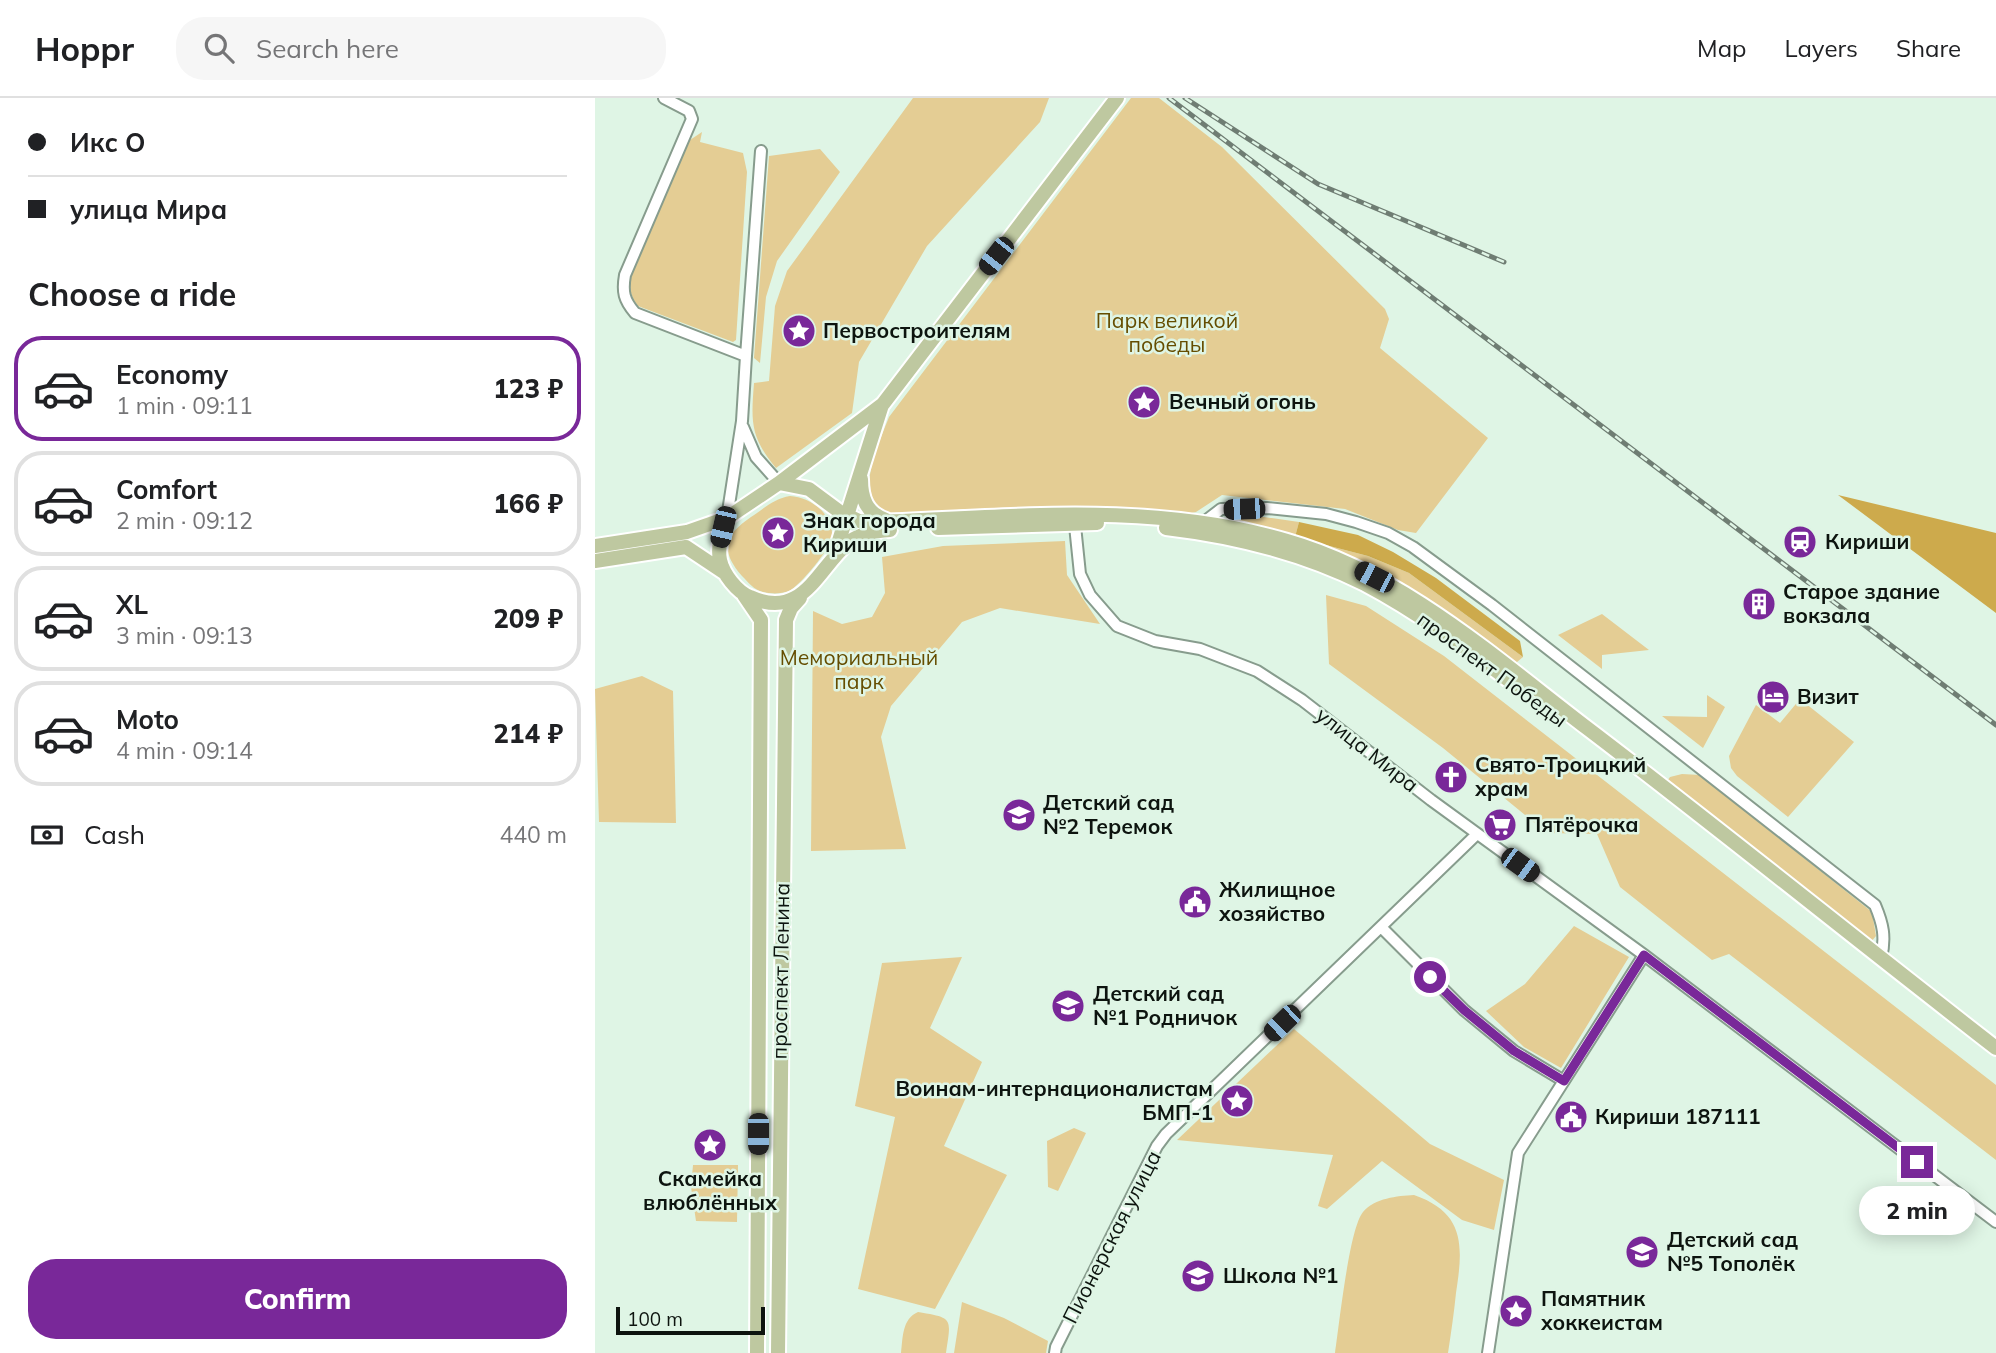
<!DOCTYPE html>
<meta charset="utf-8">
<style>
body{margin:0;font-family:Mulish,sans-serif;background:#f6f6f6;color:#202124;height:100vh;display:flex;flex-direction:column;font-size:26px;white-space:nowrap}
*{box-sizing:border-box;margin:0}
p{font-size:23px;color:#757577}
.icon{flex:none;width:38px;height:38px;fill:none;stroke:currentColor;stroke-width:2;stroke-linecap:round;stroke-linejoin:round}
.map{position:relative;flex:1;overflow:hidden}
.details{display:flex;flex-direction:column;background:#fff;width:595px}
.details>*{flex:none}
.top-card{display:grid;align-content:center;height:154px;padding:0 28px;background:#fff}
.scale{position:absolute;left:21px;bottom:18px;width:149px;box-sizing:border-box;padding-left:7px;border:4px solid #0d140f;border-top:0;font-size:19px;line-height:24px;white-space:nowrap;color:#0d140f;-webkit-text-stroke:5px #dff5e5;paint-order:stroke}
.end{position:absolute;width:32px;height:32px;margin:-16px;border:9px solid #792899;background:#fff;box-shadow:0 0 0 4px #fff}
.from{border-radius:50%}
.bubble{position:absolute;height:49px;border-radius:24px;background:#fff;box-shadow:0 4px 18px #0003;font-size:23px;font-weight:800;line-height:49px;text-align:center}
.car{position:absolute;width:21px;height:42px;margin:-21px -10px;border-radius:9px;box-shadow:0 0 5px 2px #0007;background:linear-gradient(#222 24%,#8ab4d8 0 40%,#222 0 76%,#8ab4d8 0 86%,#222 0)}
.top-card b{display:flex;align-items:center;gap:24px;height:66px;font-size:26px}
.top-card b+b{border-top:2px solid #e0e0e0}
.top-card i{width:18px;height:18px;background:#202124}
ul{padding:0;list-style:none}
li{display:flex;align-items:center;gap:21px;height:105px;margin:0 14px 10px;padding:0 14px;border:4px solid #e0e0e0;border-radius:28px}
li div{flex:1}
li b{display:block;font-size:26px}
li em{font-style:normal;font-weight:800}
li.active{border-color:#792899}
li>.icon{width:63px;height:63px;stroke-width:1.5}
h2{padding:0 28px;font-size:32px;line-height:84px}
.pay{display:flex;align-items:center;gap:18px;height:77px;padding:0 28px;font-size:26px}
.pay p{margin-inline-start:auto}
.action{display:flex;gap:14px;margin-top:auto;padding:14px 28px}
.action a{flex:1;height:80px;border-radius:28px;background:#792899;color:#fff;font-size:28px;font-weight:800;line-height:80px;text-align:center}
header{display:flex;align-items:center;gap:42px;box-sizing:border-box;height:98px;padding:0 35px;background:#fff;border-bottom:2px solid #e0e0e0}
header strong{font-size:33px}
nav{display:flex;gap:38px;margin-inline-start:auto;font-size:24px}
.search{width:490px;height:63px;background:#f6f6f6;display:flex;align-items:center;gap:18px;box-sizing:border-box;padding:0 24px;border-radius:28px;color:#757577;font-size:26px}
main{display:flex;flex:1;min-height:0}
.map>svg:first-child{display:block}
</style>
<header>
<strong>Hoppr</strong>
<div class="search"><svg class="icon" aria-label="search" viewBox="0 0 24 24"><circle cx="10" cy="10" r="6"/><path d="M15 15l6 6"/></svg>Search here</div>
<nav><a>Map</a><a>Layers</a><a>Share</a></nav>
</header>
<main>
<section class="details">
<div class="top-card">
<b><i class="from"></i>Икс О</b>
<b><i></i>улица Мира</b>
</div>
<h2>Choose a ride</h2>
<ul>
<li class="active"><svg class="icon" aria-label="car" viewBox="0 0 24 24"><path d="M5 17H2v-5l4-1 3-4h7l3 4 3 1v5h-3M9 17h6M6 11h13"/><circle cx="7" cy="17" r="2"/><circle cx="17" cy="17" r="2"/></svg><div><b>Economy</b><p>1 min · 09:11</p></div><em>123 ₽</em></li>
<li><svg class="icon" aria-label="car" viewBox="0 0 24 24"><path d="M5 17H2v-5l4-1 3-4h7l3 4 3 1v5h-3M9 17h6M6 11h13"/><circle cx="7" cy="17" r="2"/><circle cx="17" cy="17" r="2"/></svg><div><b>Comfort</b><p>2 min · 09:12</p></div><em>166 ₽</em></li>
<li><svg class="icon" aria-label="car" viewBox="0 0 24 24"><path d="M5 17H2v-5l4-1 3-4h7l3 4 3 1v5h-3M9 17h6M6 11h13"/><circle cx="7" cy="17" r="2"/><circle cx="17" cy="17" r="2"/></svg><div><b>XL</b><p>3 min · 09:13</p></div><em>209 ₽</em></li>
<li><svg class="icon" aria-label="car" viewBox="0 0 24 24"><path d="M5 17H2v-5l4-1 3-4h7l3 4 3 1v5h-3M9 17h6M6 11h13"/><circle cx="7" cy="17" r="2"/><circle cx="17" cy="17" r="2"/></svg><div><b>Moto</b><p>4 min · 09:14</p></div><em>214 ₽</em></li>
</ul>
<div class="pay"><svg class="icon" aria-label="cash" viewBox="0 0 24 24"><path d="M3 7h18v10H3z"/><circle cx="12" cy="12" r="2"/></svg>Cash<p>440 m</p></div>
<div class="action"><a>Confirm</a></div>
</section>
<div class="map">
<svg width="1401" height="1255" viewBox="0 0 1401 1255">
<rect width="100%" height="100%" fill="#dff5e5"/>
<!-- green -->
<path fill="#e4cd94" d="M318 0H454L445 24 332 148 264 264 257 315 181 370C155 339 156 324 159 285L174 283 180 208 192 173Z
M536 0H564L627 49 790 211 794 221 785 250 893 340 821 435 803 432 750 411 627 397 601 414 588 417 394 415C382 411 369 410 356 413 351 414 346 417 341 418 333 420 323 418 314 419 249 420 280 355 294 319Z
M107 34 105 44 148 55 152 74 141 242 138 244 43 208C35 197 34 190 35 177L95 42Z
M225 51 245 74 182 163 171 199 165 265 159 260 174 58Z
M195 398C215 399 239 416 237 439 236 450 205 488 194 493 187 496 175 496 168 494 159 492 153 484 147 478 121 448 133 434 162 415 173 407 182 400 195 398Z
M632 419H669L704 424 700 439 773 458 814 475 928 559 916 569 874 533 630 423Z
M470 443 472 477 505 526 405 510 367 524 296 608 286 639 311 751 216 753 218 513 247 526 277 519 290 495 287 459 348 448Z
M731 497 771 508 849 558 1401 987V1062L1134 856 1117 862 1025 789 1002 736 952 735 848 650 734 566Z
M1007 516 1054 552 1007 557V571L963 537Z
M47 578 78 593 81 725 4 724 0 591Z
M1112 597 1130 609 1108 650 1067 618 1112 619Z
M1205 601 1259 644 1193 719 1142 678 1136 670 1134 658 1161 607 1185 625Z
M1087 676 1105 677 1277 814 1281 838 1275 845 1070 686 1075 679Z
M979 828 1034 859 966 970 929 949 891 913 930 886Z
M367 859 335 930 387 964 349 1048 412 1077 340 1211 263 1191 300 1019 260 1008 287 865Z
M699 931 835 1046 909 1082 899 1132 867 1122 787 1063 732 1111 723 1108 738 1057 582 1042Z
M479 1030 491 1035 463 1093 453 1089 452 1043Z
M98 1067H143L142 1124 101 1123 96 1089Z
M819 1097C871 1115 868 1149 861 1195 859 1215 856 1235 853 1255H740C744 1229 754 1131 768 1114 780 1100 802 1098 819 1097Z
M367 1204 409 1220 453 1243 451 1255H359Z
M323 1214C359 1220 356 1220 351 1255H306C308 1239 307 1221 323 1214Z"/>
<!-- forest -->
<path fill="#cdaa4c" d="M1243 397 1401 435V515Z
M704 424 763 437 798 454 841 480 925 543 928 559 814 475 773 458 700 439Z"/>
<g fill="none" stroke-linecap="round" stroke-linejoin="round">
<defs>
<path id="minor" d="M69 0 94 13 97 21 30 177C27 194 29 202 40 215L151 258 147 323 132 420
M151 258 166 53
M148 329 161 359 184 385
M479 418 485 476 495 497 522 528 560 543 605 551 662 573 707 602 836 702 1049 857 1401 1124
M612 425 613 421 626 411 672 410 731 416 761 424 793 435 818 449 897 507 1280 807C1288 826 1291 839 1286 860
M787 830 869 912 919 953 969 983
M460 1255 461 1249 562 1048 571 1036 882 736
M893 1255 923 1055 1049 857"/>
<path id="major" d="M266 381C266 400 271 415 291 422
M184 385 288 306 522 0
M132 420C127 433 122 448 125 462 128 476 142 494 155 499 208 523 222 471 254 444 266 435 281 433 295 432
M343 430 502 425
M571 430C639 438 708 455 770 486 823 514 873 551 920 587
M0 448 92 434 132 420 184 385 214 391 245 414 264 423 279 424C418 419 557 403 692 443 807 476 899 559 992 630 1130 735 1264 844 1401 950
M242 449 287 307
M0 463 91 449 130 475
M149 497 166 522 162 1255
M183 1255 191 522 196 510 205 500"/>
</defs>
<!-- minor casing -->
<use href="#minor" stroke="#879c8d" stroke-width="14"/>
<!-- major casing -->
<use href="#major" stroke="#fff" stroke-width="18"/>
<!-- minor -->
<use href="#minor" stroke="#fff" stroke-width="10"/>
<!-- major -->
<use href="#major" stroke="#bec8a0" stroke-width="14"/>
<defs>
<path id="rail" d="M574 0 1401 627
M590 0 723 86 909 164"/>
</defs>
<!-- rail casing -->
<use href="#rail" stroke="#6f7d73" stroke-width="5"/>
<!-- rail -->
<use href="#rail" stroke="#dff5e5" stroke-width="2.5" stroke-dasharray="8" stroke-linecap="butt"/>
</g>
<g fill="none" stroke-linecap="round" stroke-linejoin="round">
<!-- route -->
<path stroke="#792899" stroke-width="9" d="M835 879 869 912 919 953 969 983 1049 857 1322 1064"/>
</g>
<!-- icons -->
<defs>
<symbol id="sight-disc" viewBox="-11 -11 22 22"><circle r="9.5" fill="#792899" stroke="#dff5e5"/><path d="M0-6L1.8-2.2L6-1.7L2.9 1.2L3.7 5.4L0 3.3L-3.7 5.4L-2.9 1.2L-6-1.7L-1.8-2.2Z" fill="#fff"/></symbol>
<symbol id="station-disc" viewBox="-11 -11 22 22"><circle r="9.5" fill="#792899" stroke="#dff5e5"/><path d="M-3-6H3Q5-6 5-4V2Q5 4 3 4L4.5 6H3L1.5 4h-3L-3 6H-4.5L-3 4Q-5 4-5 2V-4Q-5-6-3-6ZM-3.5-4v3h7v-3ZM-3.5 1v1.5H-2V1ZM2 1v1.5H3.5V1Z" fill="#fff"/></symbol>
<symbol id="building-disc" viewBox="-11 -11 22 22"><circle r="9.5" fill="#792899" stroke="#dff5e5"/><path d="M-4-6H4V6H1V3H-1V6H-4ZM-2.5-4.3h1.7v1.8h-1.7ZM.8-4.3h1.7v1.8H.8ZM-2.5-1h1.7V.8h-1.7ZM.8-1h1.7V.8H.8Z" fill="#fff"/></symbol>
<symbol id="hotel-disc" viewBox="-11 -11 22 22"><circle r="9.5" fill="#792899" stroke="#dff5e5"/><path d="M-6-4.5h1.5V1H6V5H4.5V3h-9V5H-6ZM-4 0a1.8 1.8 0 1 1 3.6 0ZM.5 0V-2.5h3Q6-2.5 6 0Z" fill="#fff"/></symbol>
<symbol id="church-disc" viewBox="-11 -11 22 22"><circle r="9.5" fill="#792899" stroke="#dff5e5"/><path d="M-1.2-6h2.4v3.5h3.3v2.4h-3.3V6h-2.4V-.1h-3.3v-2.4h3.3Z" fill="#fff"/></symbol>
<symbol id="school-disc" viewBox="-11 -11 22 22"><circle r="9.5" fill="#792899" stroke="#dff5e5"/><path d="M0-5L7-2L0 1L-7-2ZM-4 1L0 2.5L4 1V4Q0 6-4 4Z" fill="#fff"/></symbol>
<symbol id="supermarket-disc" viewBox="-11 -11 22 22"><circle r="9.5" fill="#792899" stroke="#dff5e5"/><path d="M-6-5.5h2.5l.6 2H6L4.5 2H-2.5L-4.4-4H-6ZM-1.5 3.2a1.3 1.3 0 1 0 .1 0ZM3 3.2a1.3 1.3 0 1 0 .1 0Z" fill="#fff"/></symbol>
<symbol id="civic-disc" viewBox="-11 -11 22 22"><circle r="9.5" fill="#792899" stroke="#dff5e5"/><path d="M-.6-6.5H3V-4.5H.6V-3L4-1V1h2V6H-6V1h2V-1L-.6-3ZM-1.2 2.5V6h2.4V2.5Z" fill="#fff"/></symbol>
</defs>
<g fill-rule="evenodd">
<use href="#sight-disc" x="185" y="214" width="38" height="38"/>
<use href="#sight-disc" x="530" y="285" width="38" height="38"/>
<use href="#sight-disc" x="164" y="416" width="38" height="38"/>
<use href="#station-disc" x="1186" y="425" width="38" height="38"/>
<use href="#building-disc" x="1145" y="487" width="38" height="38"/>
<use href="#hotel-disc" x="1159" y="580" width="38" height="38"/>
<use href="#church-disc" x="837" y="660" width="38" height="38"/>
<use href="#school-disc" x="405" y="698" width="38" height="38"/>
<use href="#supermarket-disc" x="886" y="708" width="38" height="38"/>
<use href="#civic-disc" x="581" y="785" width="38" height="38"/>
<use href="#school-disc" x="454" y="889" width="38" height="38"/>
<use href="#sight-disc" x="623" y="984" width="38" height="38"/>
<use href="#civic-disc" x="957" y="1000" width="38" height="38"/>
<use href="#sight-disc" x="96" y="1028" width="38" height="38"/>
<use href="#school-disc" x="1028" y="1135" width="38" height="38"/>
<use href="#school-disc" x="584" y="1159" width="38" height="38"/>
<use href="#sight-disc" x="902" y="1194" width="38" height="38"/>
</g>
<g text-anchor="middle" stroke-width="5" stroke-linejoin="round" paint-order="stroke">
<!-- park labels -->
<g font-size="21" fill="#654d00" stroke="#dff5e5">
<text x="572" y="230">Парк великой<tspan x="572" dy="24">победы</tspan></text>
<text x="264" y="567">Мемориальный<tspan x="264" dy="24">парк</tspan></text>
</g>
<!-- poi labels -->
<g font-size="21" font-weight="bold" fill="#0d140f" stroke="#dff5e5" text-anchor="start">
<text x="228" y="240">Первостроителям</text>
<text x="574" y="311">Вечный огонь</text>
<text x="208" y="430">Знак города<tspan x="208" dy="24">Кириши</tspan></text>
<text x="1230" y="451">Кириши</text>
<text x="1188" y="501">Старое здание<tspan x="1188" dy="24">вокзала</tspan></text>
<text x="1202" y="606">Визит</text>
<text x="880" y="674">Свято-Троицкий<tspan x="880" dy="24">храм</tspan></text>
<text x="448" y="712">Детский сад<tspan x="448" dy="24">№2 Теремок</tspan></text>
<text x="930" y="734">Пятёрочка</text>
<text x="624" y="799">Жилищное<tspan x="624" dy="24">хозяйство</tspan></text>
<text x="498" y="903">Детский сад<tspan x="498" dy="24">№1 Родничок</tspan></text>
<text x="618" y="998" text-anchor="end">Воинам-интернационалистам<tspan x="618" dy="24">БМП-1</tspan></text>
<text x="1000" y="1026">Кириши 187111</text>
<text x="115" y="1088" text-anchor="middle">Скамейка<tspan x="115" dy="24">влюблённых</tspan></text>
<text x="1072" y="1149">Детский сад<tspan x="1072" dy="24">№5 Тополёк</tspan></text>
<text x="628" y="1185">Школа №1</text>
<text x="946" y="1208">Памятник<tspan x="946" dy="24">хоккеистам</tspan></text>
</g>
<!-- street labels -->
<g font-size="21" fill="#0d140f" stroke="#dff5e5">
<text transform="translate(897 572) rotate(36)" y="7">проспект Победы</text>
<text transform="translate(772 652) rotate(38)" y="7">улица Мира</text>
<text transform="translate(186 873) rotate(-89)" y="7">проспект Ленина</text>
<text transform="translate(517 1139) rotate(-63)" y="7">Пионерская улица</text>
</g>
</g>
</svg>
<div class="scale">100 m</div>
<i class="end from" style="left:835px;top:879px"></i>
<i class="end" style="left:1322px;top:1064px"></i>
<div class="bubble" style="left:1264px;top:1088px;width:116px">2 min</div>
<i class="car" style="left:401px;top:158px;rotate:218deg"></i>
<i class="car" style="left:649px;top:411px;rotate:268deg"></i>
<i class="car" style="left:128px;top:429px;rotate:193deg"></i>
<i class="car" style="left:779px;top:479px;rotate:297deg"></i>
<i class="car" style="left:925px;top:767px;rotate:126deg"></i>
<i class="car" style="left:687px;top:925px;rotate:226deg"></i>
<i class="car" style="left:163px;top:1036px;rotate:180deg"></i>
</div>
</main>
